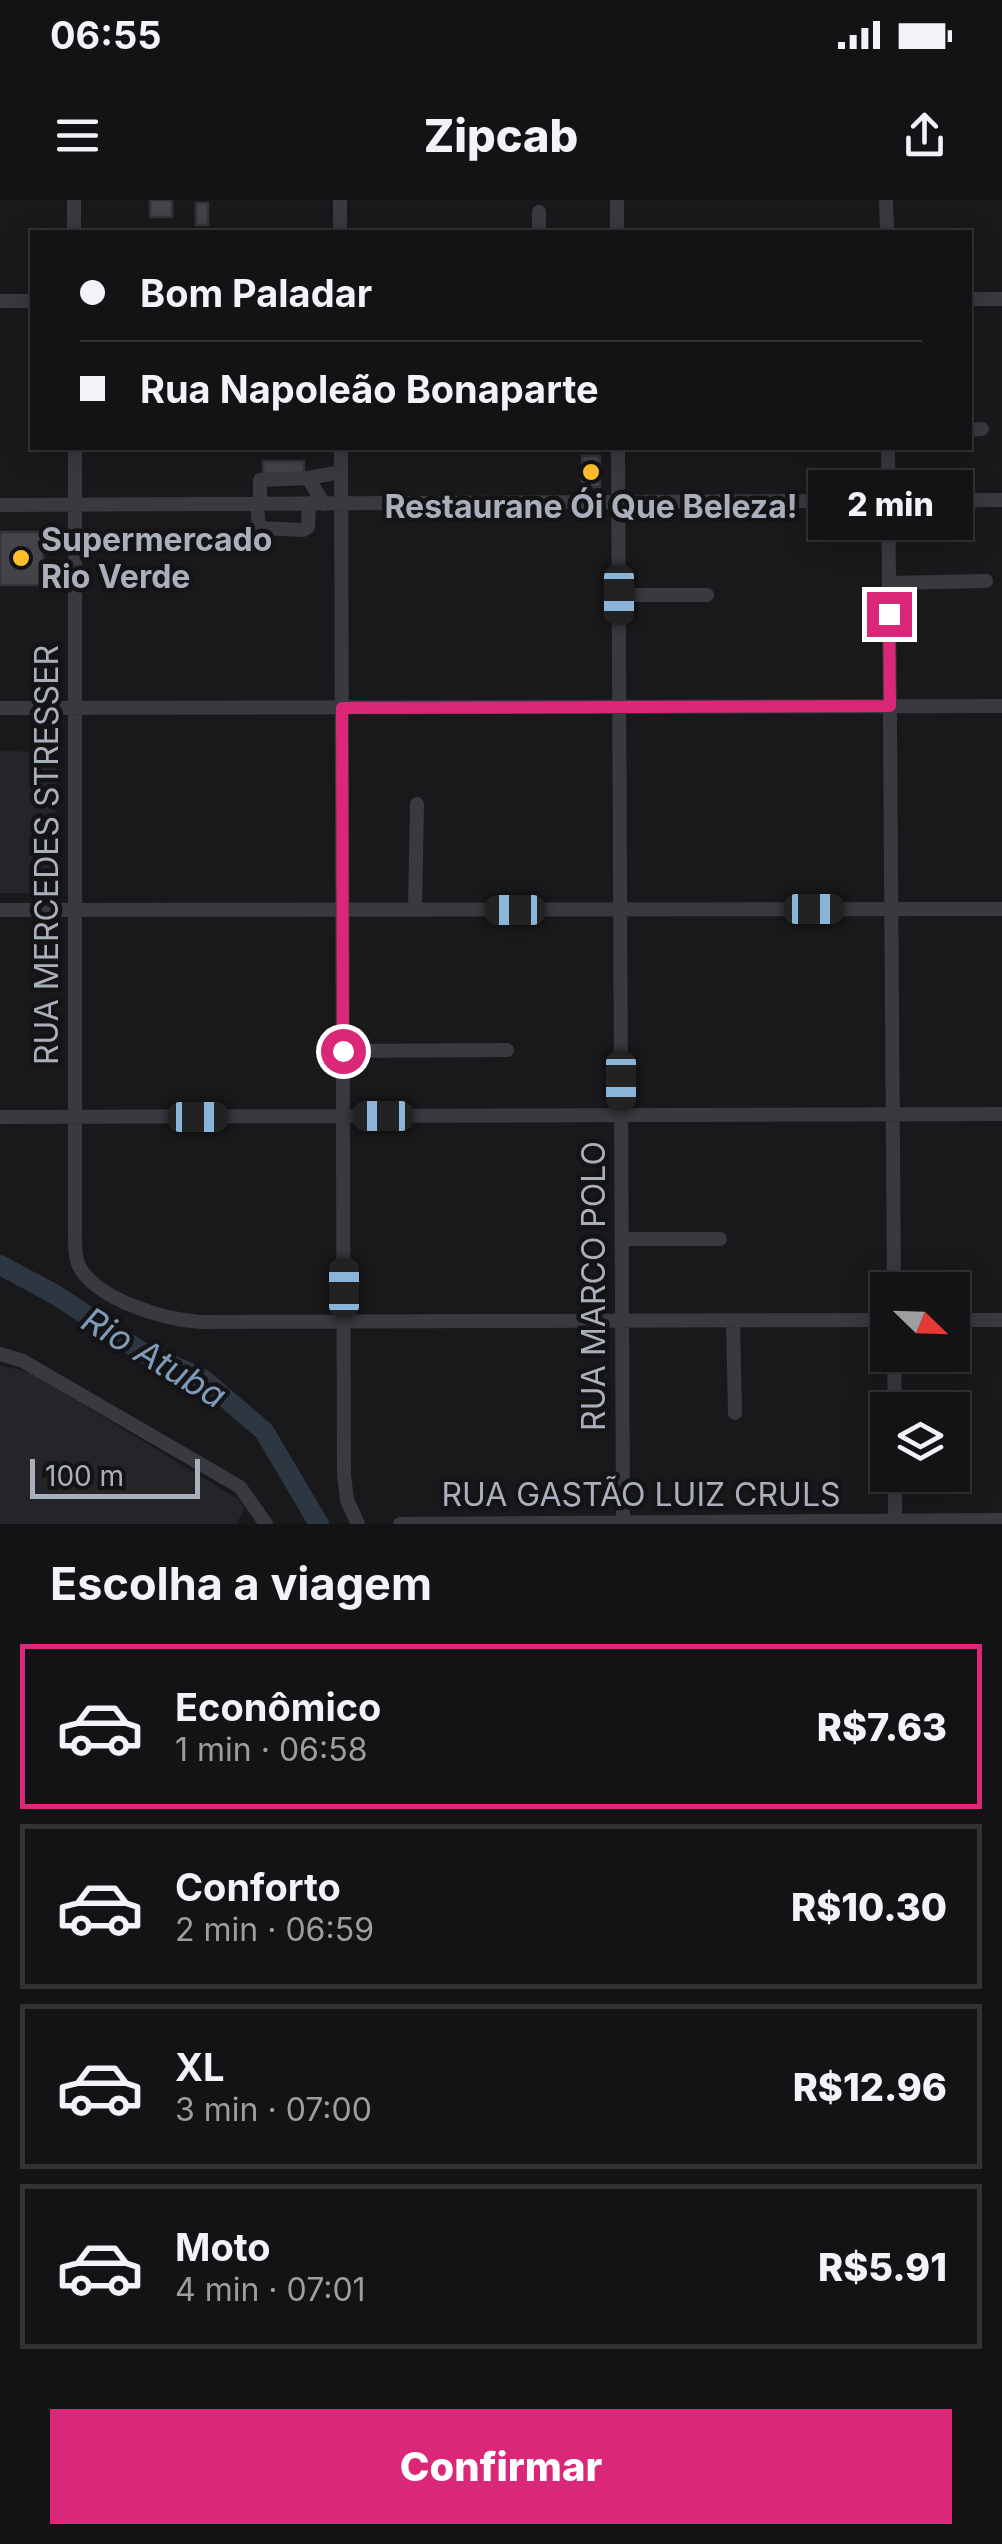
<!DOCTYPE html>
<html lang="pt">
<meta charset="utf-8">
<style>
body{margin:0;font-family:Inter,sans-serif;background:#1c1b1d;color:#f1f3f6;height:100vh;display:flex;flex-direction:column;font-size:38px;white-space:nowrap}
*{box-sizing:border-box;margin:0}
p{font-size:32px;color:#9d9ea0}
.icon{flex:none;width:55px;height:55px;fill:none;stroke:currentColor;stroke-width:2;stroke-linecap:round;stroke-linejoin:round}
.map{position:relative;height:1324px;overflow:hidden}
.panel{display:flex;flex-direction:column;background:#131214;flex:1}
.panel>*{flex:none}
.banner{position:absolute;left:30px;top:30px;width:942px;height:220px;border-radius:0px;box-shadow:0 5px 25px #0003,0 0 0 2px #323234;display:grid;align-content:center;height:220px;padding:0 50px;background:#131214}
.needle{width:65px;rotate:113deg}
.tools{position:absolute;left:870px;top:1072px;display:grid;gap:20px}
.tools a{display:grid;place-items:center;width:100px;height:100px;border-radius:0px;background:#131214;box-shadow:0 5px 25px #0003,0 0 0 2px #323234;font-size:50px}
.scale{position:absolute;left:30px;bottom:25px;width:170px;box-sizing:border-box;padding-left:10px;border:5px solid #aaafbc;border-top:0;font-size:28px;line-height:35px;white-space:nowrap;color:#aaafbc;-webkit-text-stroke:8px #141316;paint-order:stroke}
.end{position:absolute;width:45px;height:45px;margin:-22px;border:12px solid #db2777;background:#fff;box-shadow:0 0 0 5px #fff}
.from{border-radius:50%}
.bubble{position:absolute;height:70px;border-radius:0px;background:#131214;box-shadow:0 5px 25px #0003,0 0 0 2px #323234;font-size:32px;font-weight:800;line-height:70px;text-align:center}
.car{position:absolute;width:30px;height:60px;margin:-30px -15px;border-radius:12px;box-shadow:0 0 8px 2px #0007;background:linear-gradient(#222 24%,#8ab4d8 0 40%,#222 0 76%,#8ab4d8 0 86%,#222 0)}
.banner b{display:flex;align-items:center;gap:35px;height:95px;font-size:38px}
.banner b+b{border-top:2px solid #323234}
.banner i{width:25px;height:25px;background:#f1f3f6}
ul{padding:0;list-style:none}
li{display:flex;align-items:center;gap:30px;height:165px;margin:0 20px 15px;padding:0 30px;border:5px solid #323234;border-radius:0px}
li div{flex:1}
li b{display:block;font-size:38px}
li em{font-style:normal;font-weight:800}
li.active{border-color:#db2777}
li>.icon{width:90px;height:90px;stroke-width:1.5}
h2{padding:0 50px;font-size:45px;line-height:120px}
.button{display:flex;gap:20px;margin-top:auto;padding:20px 50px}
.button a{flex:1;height:115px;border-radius:0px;background:#db2777;color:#fff;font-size:40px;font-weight:800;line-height:115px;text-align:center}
.status{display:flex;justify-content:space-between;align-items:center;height:70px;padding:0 50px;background:#131214;direction:ltr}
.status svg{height:28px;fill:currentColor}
header{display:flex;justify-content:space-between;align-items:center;height:130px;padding:0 50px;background:#131214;font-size:45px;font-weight:800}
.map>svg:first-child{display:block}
</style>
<div class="status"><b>06:55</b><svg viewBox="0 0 49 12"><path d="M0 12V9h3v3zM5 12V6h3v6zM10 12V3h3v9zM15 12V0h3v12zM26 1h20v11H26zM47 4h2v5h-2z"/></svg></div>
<header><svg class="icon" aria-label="menu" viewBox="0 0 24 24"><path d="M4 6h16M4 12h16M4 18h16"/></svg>Zipcab<svg class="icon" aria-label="share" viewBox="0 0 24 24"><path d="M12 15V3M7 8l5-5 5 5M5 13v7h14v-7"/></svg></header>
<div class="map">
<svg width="1002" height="1324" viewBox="0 0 1002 1324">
<rect width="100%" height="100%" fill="#19181b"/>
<!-- built -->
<path fill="#252428" d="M0 551 56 552 55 693H0Z
M0 1165 31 1173 238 1299 245 1308 236 1324H0Z"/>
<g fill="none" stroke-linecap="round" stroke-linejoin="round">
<!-- river -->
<path stroke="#2d3741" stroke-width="20" d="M0 1065 56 1095 142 1152 203 1179 264 1231 319 1324"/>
</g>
<!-- building -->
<path fill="#434348" stroke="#333237" stroke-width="2.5" d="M150 0H172V17H150Z
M196 3H208V25H196Z
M582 256H600V287H582Z
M263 261H304V274H263Z
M0 332H43V385H0Z"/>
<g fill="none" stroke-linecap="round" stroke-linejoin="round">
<!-- minor -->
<path stroke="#393a40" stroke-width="14" d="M74 0V32
M340 0V32
M617 0V32
M886 0 887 32
M539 12V32
M970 99H1002
M0 101H32
M970 230 982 229
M75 248V1036C75 1046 75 1059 80 1068 100 1101 166 1120 201 1122L888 1120
M341 248 344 1275 347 1300 358 1324
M618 248 623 1324
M888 248 894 1090
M308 278 341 272
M257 304 259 328 303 330 308 327 309 303
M260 304V280L308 278 324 304
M0 305 1002 300
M889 383 986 381
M619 395H707
M0 508 1002 506
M0 710 1002 709
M415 710 417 604
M343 851 507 850
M0 917 1002 914
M622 1039H720
M952 1120H1002
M733 1121 735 1213
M0 1154 23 1161 240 1287 266 1324
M894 1155 895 1210
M895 1275V1324
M400 1324 1002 1320"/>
</g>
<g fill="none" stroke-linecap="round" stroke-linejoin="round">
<!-- route -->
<path stroke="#db2777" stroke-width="12" d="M343 851 342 508 890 506 889 414"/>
</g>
<!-- markers -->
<g fill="#ffbf2d" stroke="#141316" stroke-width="4">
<circle cx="591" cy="272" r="10"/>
<circle cx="21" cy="358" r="10"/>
</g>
<g text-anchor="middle" stroke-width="9" stroke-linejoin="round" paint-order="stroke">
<!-- poi labels -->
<g font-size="32" font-weight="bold" fill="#aaafbc" stroke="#141316">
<text x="591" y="318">Restaurane Ói Que Beleza!</text>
<text x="41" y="351" text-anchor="start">Supermercado<tspan x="41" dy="37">Rio Verde</tspan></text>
</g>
<!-- street labels -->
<g font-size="32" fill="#aaafbc" stroke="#141316">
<text transform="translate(47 655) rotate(-90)" y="11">RUA MERCEDES STRESSER</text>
<text transform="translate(594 1086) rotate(-90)" y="11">RUA MARCO POLO</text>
<text x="641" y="1306">RUA GASTÃO LUIZ CRULS</text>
</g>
<!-- water labels -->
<g font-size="35" font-style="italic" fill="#7e9cb9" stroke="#141316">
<text transform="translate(154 1158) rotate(31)" y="12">Rio Atuba</text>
</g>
</g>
</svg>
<div class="tools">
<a><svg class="needle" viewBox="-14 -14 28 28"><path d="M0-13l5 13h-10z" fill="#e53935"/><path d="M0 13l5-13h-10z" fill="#9d9ea0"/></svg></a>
<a><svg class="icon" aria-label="layers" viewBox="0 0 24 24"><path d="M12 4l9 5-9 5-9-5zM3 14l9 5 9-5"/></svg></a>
</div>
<div class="scale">100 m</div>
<i class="end from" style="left:343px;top:851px"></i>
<i class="end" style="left:889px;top:414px"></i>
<div class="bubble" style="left:808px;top:270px;width:165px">2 min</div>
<i class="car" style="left:619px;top:395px;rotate:180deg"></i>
<i class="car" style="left:814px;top:709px;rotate:90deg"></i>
<i class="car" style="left:515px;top:710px;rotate:270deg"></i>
<i class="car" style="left:621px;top:881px;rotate:180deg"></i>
<i class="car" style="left:383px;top:916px;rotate:270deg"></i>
<i class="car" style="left:198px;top:917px;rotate:90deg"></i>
<i class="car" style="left:344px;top:1088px;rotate:0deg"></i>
<div class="banner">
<b><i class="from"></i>Bom Paladar</b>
<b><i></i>Rua Napoleão Bonaparte</b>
</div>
</div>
<section class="panel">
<h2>Escolha a viagem</h2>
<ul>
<li class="active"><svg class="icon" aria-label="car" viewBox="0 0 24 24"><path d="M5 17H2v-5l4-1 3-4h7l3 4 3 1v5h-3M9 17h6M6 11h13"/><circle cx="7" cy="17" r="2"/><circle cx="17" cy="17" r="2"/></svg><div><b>Econômico</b><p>1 min · 06:58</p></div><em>R$7.63</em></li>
<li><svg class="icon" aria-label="car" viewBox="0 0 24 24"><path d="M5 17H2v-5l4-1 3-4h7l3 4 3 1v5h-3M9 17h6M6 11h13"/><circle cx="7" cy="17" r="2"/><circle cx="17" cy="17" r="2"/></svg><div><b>Conforto</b><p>2 min · 06:59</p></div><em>R$10.30</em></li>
<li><svg class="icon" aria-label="car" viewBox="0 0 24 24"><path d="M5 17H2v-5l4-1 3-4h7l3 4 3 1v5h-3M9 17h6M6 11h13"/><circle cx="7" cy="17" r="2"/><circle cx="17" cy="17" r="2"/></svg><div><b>XL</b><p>3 min · 07:00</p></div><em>R$12.96</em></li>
<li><svg class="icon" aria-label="car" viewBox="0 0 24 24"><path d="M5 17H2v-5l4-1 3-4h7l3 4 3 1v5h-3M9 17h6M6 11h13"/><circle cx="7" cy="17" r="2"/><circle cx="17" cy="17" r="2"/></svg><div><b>Moto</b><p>4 min · 07:01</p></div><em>R$5.91</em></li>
</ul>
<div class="button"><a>Confirmar</a></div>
</section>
